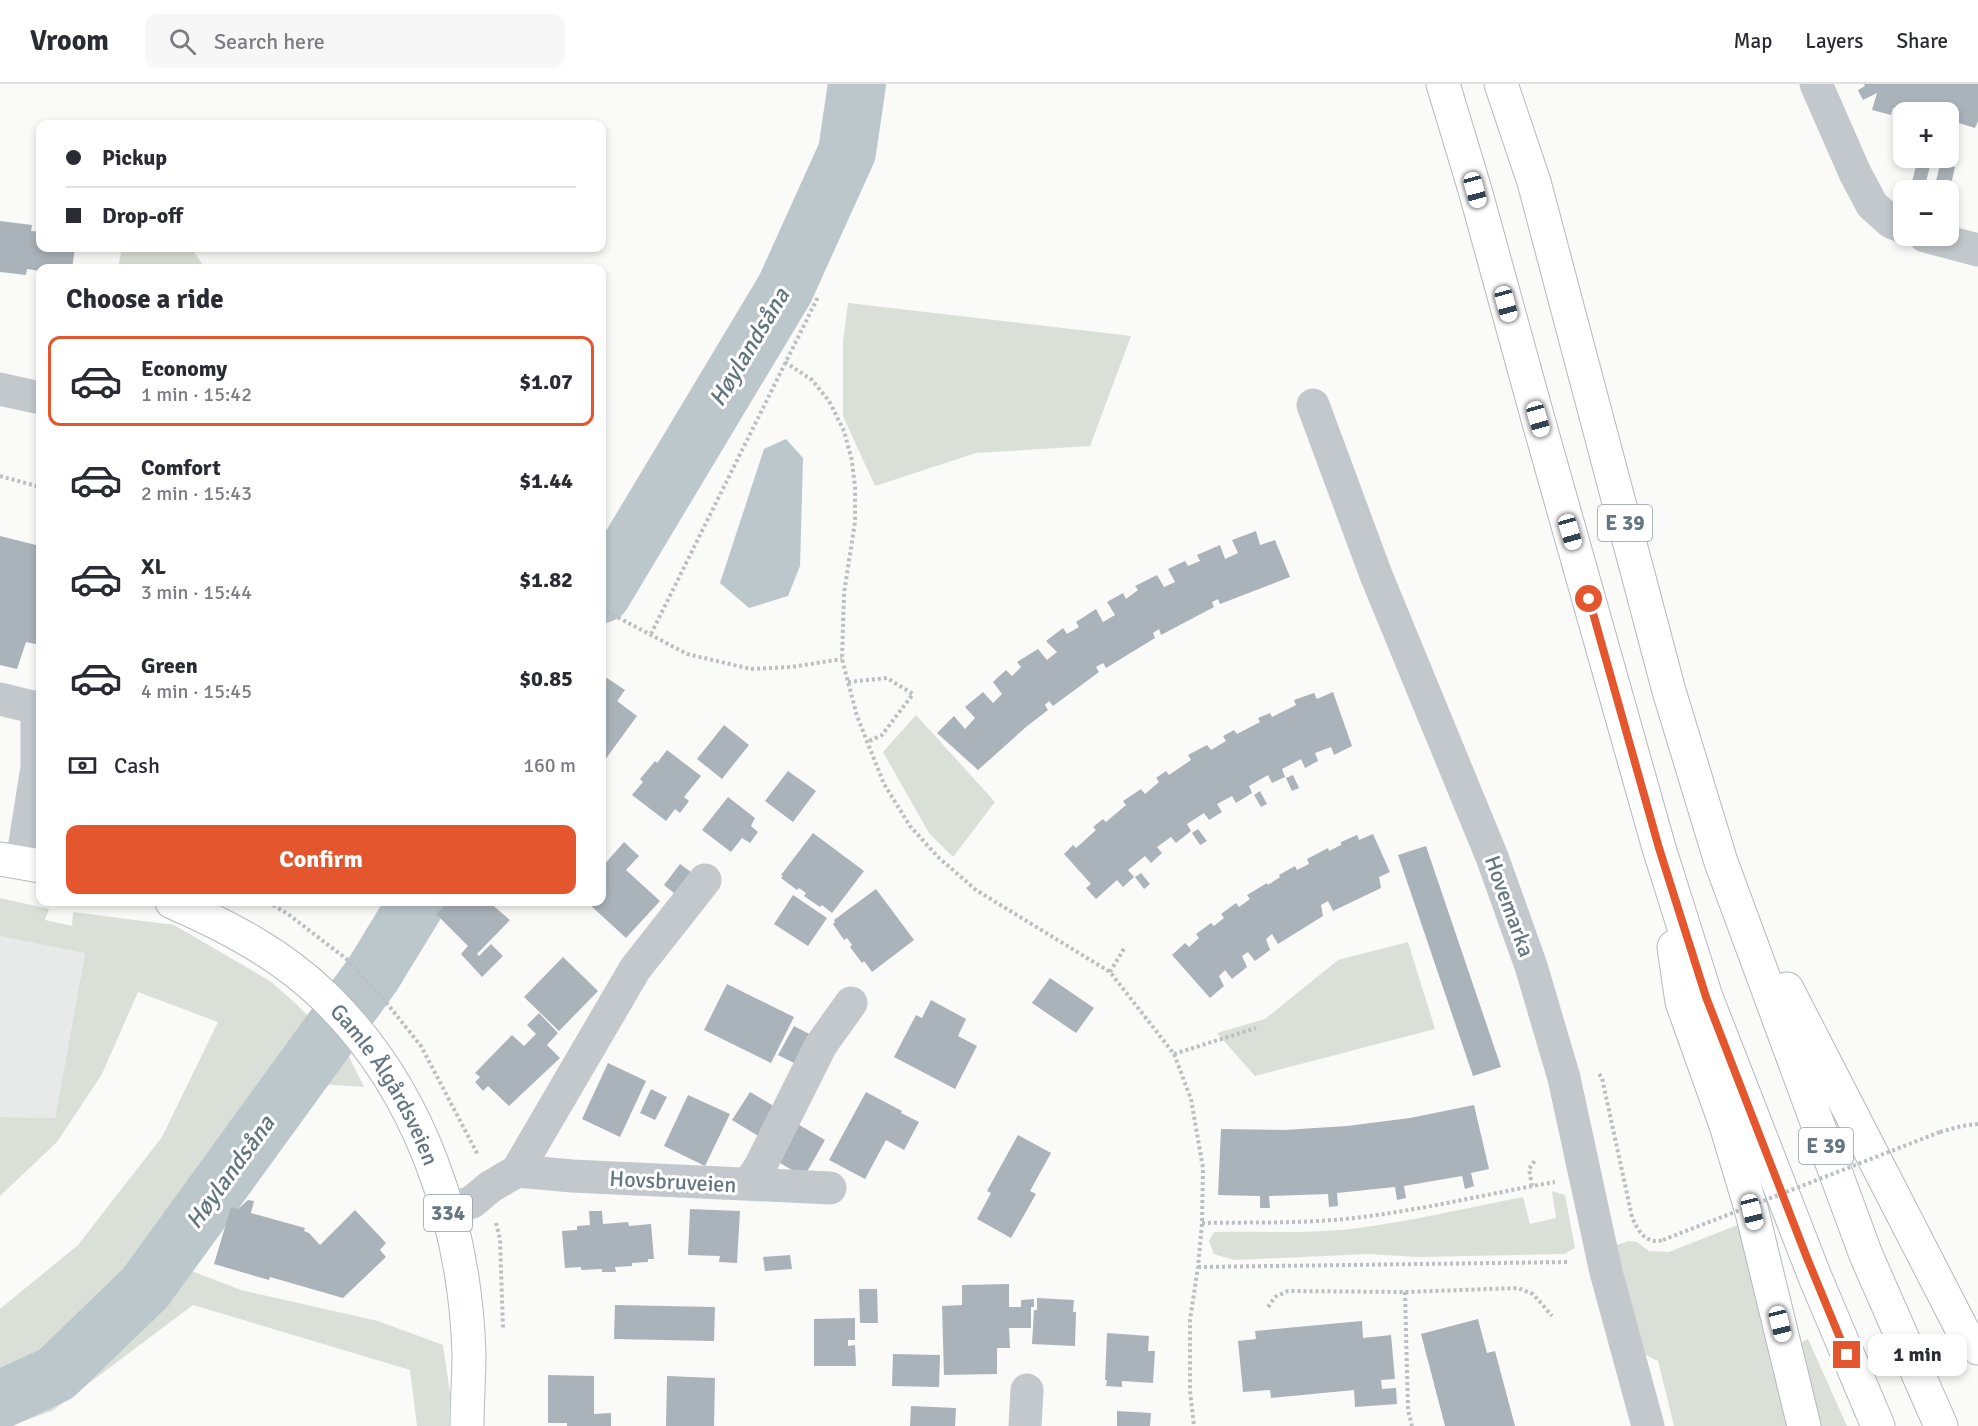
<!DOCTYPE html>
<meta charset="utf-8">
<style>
body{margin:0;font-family:Signika,sans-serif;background:#f7f7f7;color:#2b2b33;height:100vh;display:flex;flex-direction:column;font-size:22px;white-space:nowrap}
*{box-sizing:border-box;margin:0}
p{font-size:20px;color:#7c7c81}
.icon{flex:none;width:33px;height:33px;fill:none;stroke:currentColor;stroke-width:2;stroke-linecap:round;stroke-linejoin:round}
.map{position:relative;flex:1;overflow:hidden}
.drawer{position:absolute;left:36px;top:180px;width:570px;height:642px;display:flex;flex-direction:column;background:#fff;border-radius:12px;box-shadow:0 3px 9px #0003}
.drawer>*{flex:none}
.banner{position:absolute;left:36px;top:36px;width:570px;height:132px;border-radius:12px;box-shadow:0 3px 9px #0003;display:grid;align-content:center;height:132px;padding:0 30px;background:#fff}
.controls{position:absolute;left:1893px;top:18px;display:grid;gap:12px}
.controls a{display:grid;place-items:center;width:66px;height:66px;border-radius:12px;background:#fff;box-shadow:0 3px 9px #0003;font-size:30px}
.end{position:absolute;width:27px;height:27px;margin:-14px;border:8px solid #e4572e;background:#fff;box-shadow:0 0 0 3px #fff}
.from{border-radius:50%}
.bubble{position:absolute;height:42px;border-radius:12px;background:#fff;box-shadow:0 3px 9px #0003;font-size:20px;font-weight:800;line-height:42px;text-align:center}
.car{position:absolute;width:18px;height:36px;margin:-18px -9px;border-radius:8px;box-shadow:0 0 4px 2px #0007;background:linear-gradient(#fff 24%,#345 0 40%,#fff 0 76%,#345 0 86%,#fff 0)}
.banner b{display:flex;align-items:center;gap:21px;height:57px;font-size:22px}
.banner b+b{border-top:2px solid #e1e1e2}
.banner i{width:15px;height:15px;background:#2b2b33}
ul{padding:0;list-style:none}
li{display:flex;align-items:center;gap:18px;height:90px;margin:0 12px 9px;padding:0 18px;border:3px solid transparent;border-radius:12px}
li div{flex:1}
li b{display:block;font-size:22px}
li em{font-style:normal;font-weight:800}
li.on{border-color:#e4572e}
li>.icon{width:54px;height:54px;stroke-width:1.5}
h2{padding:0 30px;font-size:27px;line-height:72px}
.pay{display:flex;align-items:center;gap:15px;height:66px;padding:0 30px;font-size:22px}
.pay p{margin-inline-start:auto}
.button{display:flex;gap:12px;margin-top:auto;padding:12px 30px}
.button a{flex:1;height:69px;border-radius:12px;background:#e4572e;color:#fff;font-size:24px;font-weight:800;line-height:69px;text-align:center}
header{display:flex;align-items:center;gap:36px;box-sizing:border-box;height:84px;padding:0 30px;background:#fff;border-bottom:2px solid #e1e1e2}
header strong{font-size:28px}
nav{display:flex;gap:33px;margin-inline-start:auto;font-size:21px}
.search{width:420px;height:54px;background:#f7f7f7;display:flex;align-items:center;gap:15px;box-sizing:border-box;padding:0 21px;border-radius:12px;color:#7c7c81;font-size:22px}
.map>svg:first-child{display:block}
</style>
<header>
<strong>Vroom</strong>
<div class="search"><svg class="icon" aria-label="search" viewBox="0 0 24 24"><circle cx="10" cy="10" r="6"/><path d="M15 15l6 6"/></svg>Search here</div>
<nav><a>Map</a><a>Layers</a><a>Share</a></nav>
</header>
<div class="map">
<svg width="1978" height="1342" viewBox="0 0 1978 1342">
<rect width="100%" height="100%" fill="#fafaf8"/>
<!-- built -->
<path fill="#e8e9e9" d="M0 852 85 868 55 1034 0 1033Z"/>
<!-- green -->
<path fill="#dadfd7" d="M122 164H191L205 184H118Z
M848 219 1131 252 1090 362 976 369 875 402 843 332V257Z
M916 631 995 718 953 773 929 749 883 668Z
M0 814 49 825 45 836 72 842 73 828 174 841 270 897 294 918 348 971 364 1003 320 1000 236 1114 187 1169 189 1186 241 1206 378 1237 443 1261 450 1309 449 1342H417L410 1286 193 1221 52 1327 9 1342H0V1225L78 1161 162 1053 218 938 138 908 102 990 57 1058 0 1112V1033L55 1034 85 869 0 852Z
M1408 858 1435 945 1255 992 1217 949 1265 935 1338 876Z
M1552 1107 1565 1111 1575 1164 1564 1170 1419 1173 1368 1170 1234 1176 1214 1170 1209 1157 1214 1148C1260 1147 1305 1150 1351 1145 1409 1138 1466 1124 1523 1113L1530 1140 1556 1134Z
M1740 1140 1758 1225 1788 1342H1674L1658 1277 1644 1270 1613 1162 1629 1157 1637 1158 1649 1167 1669 1168Z
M1808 1255 1847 1342H1817L1798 1260Z"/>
<!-- water -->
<path fill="#bbc7cb" d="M786 355 803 374 800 482 788 512 749 524 720 499 764 365Z"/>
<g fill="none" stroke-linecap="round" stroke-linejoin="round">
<!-- river -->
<path stroke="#bbc7cb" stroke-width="58" d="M602 510 785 205 847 68 857 0
M0 1316 56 1290 145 1204 373 890 417 818"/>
</g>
<!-- building -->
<path fill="#aab3b9" d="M1864 0H1978V37L1975 44 1952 37 1950 40H1948V28H1921L1904 24 1903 26 1893 24 1891 31 1872 26 1877 9 1863 16 1858 6 1865 2Z
M1918 74H1932L1925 102 1912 98Z
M1940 80 1955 83 1950 105 1935 102Z
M0 137 32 141 31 147 40 148V164H75L72 184H40V187L27 185 26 191 0 188Z
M1256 447 1260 461 1275 456 1290 493 1220 520 1218 515 1212 518 1214 523 1161 551 1159 545 1153 549 1155 554 1106 584 1103 579 1096 583 1099 588 1053 622 1049 617 1045 621 1048 626 1026 643 978 686 937 649 954 632 965 645 975 634 965 623 983 608 993 619 1002 610 993 598 1006 586 1012 592 1021 583 1017 578 1038 565 1047 576 1057 568 1046 557 1063 544 1067 550 1079 543 1076 538 1096 525 1103 538 1115 531 1107 518 1123 509 1126 515 1138 506 1135 502 1157 491 1164 503 1175 498 1168 485 1185 477 1188 482 1200 477 1197 471 1220 461 1225 475 1238 469 1232 456Z
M0 452 40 462V486L36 504 40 505V561L26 558 17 585 0 581Z
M607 594 625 606 617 617 637 632 602 680V598Z
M1333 608 1352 662 1334 671 1331 663 1315 669 1318 677 1305 684 1301 675 1282 685 1285 693 1272 699 1268 691 1249 702 1252 709 1236 719 1232 712 1217 720 1222 728 1209 736 1204 729 1187 740 1191 747 1176 759 1171 753 1157 763 1162 769 1151 779 1145 772 1128 786 1134 793 1123 803 1117 796 1096 815 1086 804 1091 800 1064 770 1073 761 1076 764 1096 746 1093 743 1103 735 1106 738 1126 721 1123 717 1141 705 1145 710 1159 698 1156 694 1166 687 1169 691 1191 676 1188 671 1207 661 1211 666 1226 657 1223 652 1234 646 1237 650 1260 638 1258 634 1270 629 1272 633 1296 621 1294 616 1314 609 1317 615Z
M724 641 749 661 722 695 697 675Z
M667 666 701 692 684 713 689 717 680 729 675 725 666 737 632 711 643 698 640 695 655 677 657 679Z
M788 687 816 707 793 738 765 717Z
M1293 691 1299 704 1292 707 1286 694Z
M1260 707 1267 720 1261 723 1254 711Z
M728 713 755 734 751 742 758 748 750 759 742 754 731 768 702 746Z
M1198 745 1207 757 1200 761 1192 749Z
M813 749 864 787 832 829 822 821 820 823 804 812 806 809 799 804 797 806 781 794 783 792 781 791Z
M1373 750 1390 788 1379 793 1381 804 1333 827 1328 817 1321 821 1323 832 1278 860 1272 850 1266 855 1270 866 1255 877 1248 868 1242 872 1247 883 1232 895 1225 886 1219 892 1224 902 1210 914 1172 871 1185 859 1189 863 1199 854 1196 850 1211 839 1214 842 1224 834 1221 830 1236 819 1239 823 1250 815 1247 811 1267 799 1268 801 1280 793 1279 791 1295 782 1297 786 1309 780 1307 775 1328 764 1329 767 1341 761V758L1357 751 1359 756Z
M624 758 639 772 626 786 660 817 626 854 589 820 592 818H602V807L604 805 602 803V783Z
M1426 762 1501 983 1473 992 1398 771Z
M680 780 695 791 679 813 664 801Z
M1141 789 1150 800 1144 805 1135 793Z
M876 805 914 856 872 888 864 877 862 879 850 863 852 861 847 854 844 856 833 840 835 838 834 836Z
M793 811 827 834 808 862 774 840Z
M449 818H489L510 836 477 870 479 872 491 860 503 872 482 893 461 870 468 862 436 830Z
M563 873 598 907 559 947 524 913Z
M1050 894 1094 924 1076 949 1032 919Z
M727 900 794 933 771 979 704 946Z
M931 916 966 935 958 952 977 962 955 1005 894 973 916 931 922 934Z
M539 929 558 949 547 961 560 974 509 1022 488 1002 483 1007 475 998 480 993 475 989 512 951 524 962 536 950 527 941Z
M794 942 815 953 800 982 778 971Z
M608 979 646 997 620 1053 582 1035Z
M651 1005 667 1013 655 1036 640 1029Z
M750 1008 777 1024 760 1053 732 1036Z
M866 1008 902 1027 901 1029 919 1038 904 1066 886 1056 865 1095 829 1076Z
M688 1011 730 1030 705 1082 664 1062Z
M1474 1021 1489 1085 1471 1089 1474 1102 1465 1105 1462 1092 1404 1102 1406 1114 1397 1116 1395 1103 1337 1109 1338 1122 1329 1123 1328 1110 1269 1112 1270 1124H1260V1112L1218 1111 1221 1045 1284 1046 1347 1042 1410 1034Z
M796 1039 825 1056 804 1093 775 1076Z
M1018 1051 1051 1069 1030 1107 1036 1110 1011 1154 977 1135 991 1109 987 1107Z
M248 1116 254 1117 251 1129 305 1144 304 1147 309 1149 320 1161 355 1126 386 1159 380 1166 386 1173 343 1214 270 1193 269 1196 214 1180 231 1123 238 1125Z
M690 1125 740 1127 737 1179 719 1178 720 1172 688 1171Z
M589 1127H602L603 1140 628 1138 629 1142 651 1140 654 1175H648V1178L632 1179V1182L615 1183 616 1188H602V1185L581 1186V1183L565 1184 562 1147 577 1146V1142L590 1141Z
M790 1171 792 1185 765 1187 763 1173Z
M1009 1200V1223H1021V1216L1034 1215V1223H1031V1244H1009L1010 1264H997V1290L944 1291 942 1222 962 1221V1201Z
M859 1205H877L878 1239H860Z
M1037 1214 1074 1216 1073 1228H1076L1075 1262 1032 1260 1034 1226H1037Z
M615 1221 715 1223 714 1257 614 1255Z
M855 1234V1256H848V1262L855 1261 856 1282H814V1235Z
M1478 1235 1487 1269 1495 1267 1515 1342H1445L1421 1250Z
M1362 1237 1363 1254 1391 1251 1395 1295 1381 1296 1382 1305 1396 1304 1397 1320 1355 1323 1354 1306 1271 1314 1270 1306 1243 1308 1238 1257 1256 1255 1255 1247Z
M1107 1249 1149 1252 1148 1267H1155L1153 1299 1122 1297V1303L1106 1302 1107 1296H1105Z
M893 1270 940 1271 939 1303 892 1302Z
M548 1291 594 1292V1330L611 1329V1342H567V1339H548Z
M667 1292 715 1294 714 1342H666Z
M911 1322 956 1324 955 1342H910Z
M1117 1327 1151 1329 1150 1342H1117Z"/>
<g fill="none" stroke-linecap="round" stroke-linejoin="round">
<defs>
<g id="major">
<path d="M0 775 40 782"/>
<path id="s1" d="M172 818C227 842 281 870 325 913 420 1005 465 1139 469 1270 469 1294 467 1318 467 1342"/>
</g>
<path id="highway" d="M1443 0 1475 106 1538 335 1659 764 1706 913 1815 1193 1878 1342
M1501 0 1534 98 1669 607 1721 778 1866 1171 1941 1342
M1674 863 1682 918 1726 1041 1752 1128 1804 1342
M1787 905 1965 1251 1978 1264"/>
</defs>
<!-- major casing -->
<use href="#major" stroke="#b5babe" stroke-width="35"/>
<!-- highway casing -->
<use href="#highway" stroke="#b4b9bd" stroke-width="35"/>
<!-- path -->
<path stroke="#bbbfc2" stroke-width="4" stroke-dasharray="3 3" stroke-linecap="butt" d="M785 278 812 296 829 317 844 347 852 377 855 403V438L844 509 842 575 857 632 884 700 910 742 938 773 976 806 1110 888 1174 970 1191 1015 1203 1084 1202 1139 1198 1183 1190 1236V1307L1194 1342
M0 392 40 403
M602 525 687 570 751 585 791 583 842 575
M651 550 818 213
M848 598 887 594 913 610 882 651 867 658
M268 818 288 830 349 877 381 912 421 962 478 1071
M1110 888 1125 863
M1174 970 1256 944
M1599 990 1602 994 1632 1133C1638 1147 1646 1161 1663 1156
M1940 1048 1962 1042 1978 1040
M1532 1102 1529 1085 1536 1075
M496 1139 500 1155 503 1245
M1202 1139C1255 1138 1309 1140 1362 1133 1427 1125 1491 1109 1555 1098
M1198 1183 1569 1178
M1405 1208 1408 1326 1412 1342
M1268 1223 1275 1213 1288 1207 1405 1208 1518 1204 1533 1210 1552 1232"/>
<!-- minor -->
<path stroke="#c3c8cc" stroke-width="33" d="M1816 0 1855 89 1872 121 1891 138 1904 143
M1925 152 1978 166
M0 305 40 314
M1313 321 1376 491 1492 773 1531 882 1564 994 1606 1188 1648 1342
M0 615 37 624V683L22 778
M517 1087 572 1092 830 1104
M748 1100 760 1083 821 961 851 919
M448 1126 472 1118 490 1103 517 1087 635 885 705 796
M1025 1342 1027 1306"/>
<!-- major -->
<use href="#major" stroke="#fff" stroke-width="33"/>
<!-- highway -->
<use href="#highway" stroke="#fff" stroke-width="33"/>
<!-- path-bridge -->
<path stroke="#bbbfc2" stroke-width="4" stroke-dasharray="3 3" stroke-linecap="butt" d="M1663 1156 1940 1048"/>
</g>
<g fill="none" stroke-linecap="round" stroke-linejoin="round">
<!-- route -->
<path stroke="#e4572e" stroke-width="8" d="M1589 515 1659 764 1706 913 1807 1174 1847 1271"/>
</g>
<g text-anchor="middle" stroke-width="6" stroke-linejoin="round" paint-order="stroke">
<!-- shield labels -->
<g fill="#fff" stroke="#939fa8" stroke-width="1.5">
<rect x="1598" y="421" width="54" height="36" rx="4.5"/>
<rect x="1799" y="1044" width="54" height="36" rx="4.5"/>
<rect x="424" y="1111" width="48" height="36" rx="4.5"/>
</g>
<g font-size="21" font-weight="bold" fill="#657683">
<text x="1625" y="446">E 39</text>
<text x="1826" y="1069">E 39</text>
<text x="448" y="1136">334</text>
</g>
<!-- street labels -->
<g font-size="22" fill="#657683" stroke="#fff">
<text transform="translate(1510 822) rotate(70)" y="8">Hovemarka</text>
<text dy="8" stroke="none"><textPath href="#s1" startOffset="288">Gamle Ålgårdsveien</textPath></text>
<text transform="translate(673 1097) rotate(3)" y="8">Hovsbruveien</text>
</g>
<!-- water labels -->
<g font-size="24" font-style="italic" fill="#60757c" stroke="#fff">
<text transform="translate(749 263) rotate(-59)" y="8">Høylandsåna</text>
<text transform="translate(230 1088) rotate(-54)" y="8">Høylandsåna</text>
</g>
</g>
</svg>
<div class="controls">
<a>+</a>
<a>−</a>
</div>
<i class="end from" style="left:1589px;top:515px"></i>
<i class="end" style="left:1847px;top:1271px"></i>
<div class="bubble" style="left:1868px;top:1250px;width:99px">1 min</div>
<i class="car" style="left:1475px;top:106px;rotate:165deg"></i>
<i class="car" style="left:1506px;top:220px;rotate:165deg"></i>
<i class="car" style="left:1538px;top:335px;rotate:164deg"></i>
<i class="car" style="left:1570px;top:448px;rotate:164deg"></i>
<i class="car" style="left:1752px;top:1128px;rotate:166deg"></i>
<i class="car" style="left:1780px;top:1240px;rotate:166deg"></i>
<div class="banner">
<b><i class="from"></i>Pickup</b>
<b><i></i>Drop-off</b>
</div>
<section class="drawer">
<h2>Choose a ride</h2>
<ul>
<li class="on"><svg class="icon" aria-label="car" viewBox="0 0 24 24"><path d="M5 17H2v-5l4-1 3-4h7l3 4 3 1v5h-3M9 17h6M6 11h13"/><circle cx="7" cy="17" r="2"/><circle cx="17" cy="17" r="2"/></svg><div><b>Economy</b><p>1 min · 15:42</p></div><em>$1.07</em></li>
<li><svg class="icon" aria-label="car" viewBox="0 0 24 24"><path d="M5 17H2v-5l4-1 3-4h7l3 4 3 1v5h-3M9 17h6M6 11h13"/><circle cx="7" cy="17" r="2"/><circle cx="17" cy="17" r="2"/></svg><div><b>Comfort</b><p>2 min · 15:43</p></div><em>$1.44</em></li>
<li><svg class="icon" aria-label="car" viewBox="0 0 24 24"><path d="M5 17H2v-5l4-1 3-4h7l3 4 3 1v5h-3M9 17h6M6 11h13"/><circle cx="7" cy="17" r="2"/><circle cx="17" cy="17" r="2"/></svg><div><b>XL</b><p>3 min · 15:44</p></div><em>$1.82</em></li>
<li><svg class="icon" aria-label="car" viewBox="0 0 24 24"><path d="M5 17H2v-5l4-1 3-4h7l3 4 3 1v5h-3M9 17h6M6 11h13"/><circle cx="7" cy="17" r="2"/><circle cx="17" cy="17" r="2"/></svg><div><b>Green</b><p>4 min · 15:45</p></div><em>$0.85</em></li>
</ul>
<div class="pay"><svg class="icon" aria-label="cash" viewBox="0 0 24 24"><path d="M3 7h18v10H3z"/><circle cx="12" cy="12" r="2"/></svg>Cash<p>160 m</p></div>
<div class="button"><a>Confirm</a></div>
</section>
</div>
